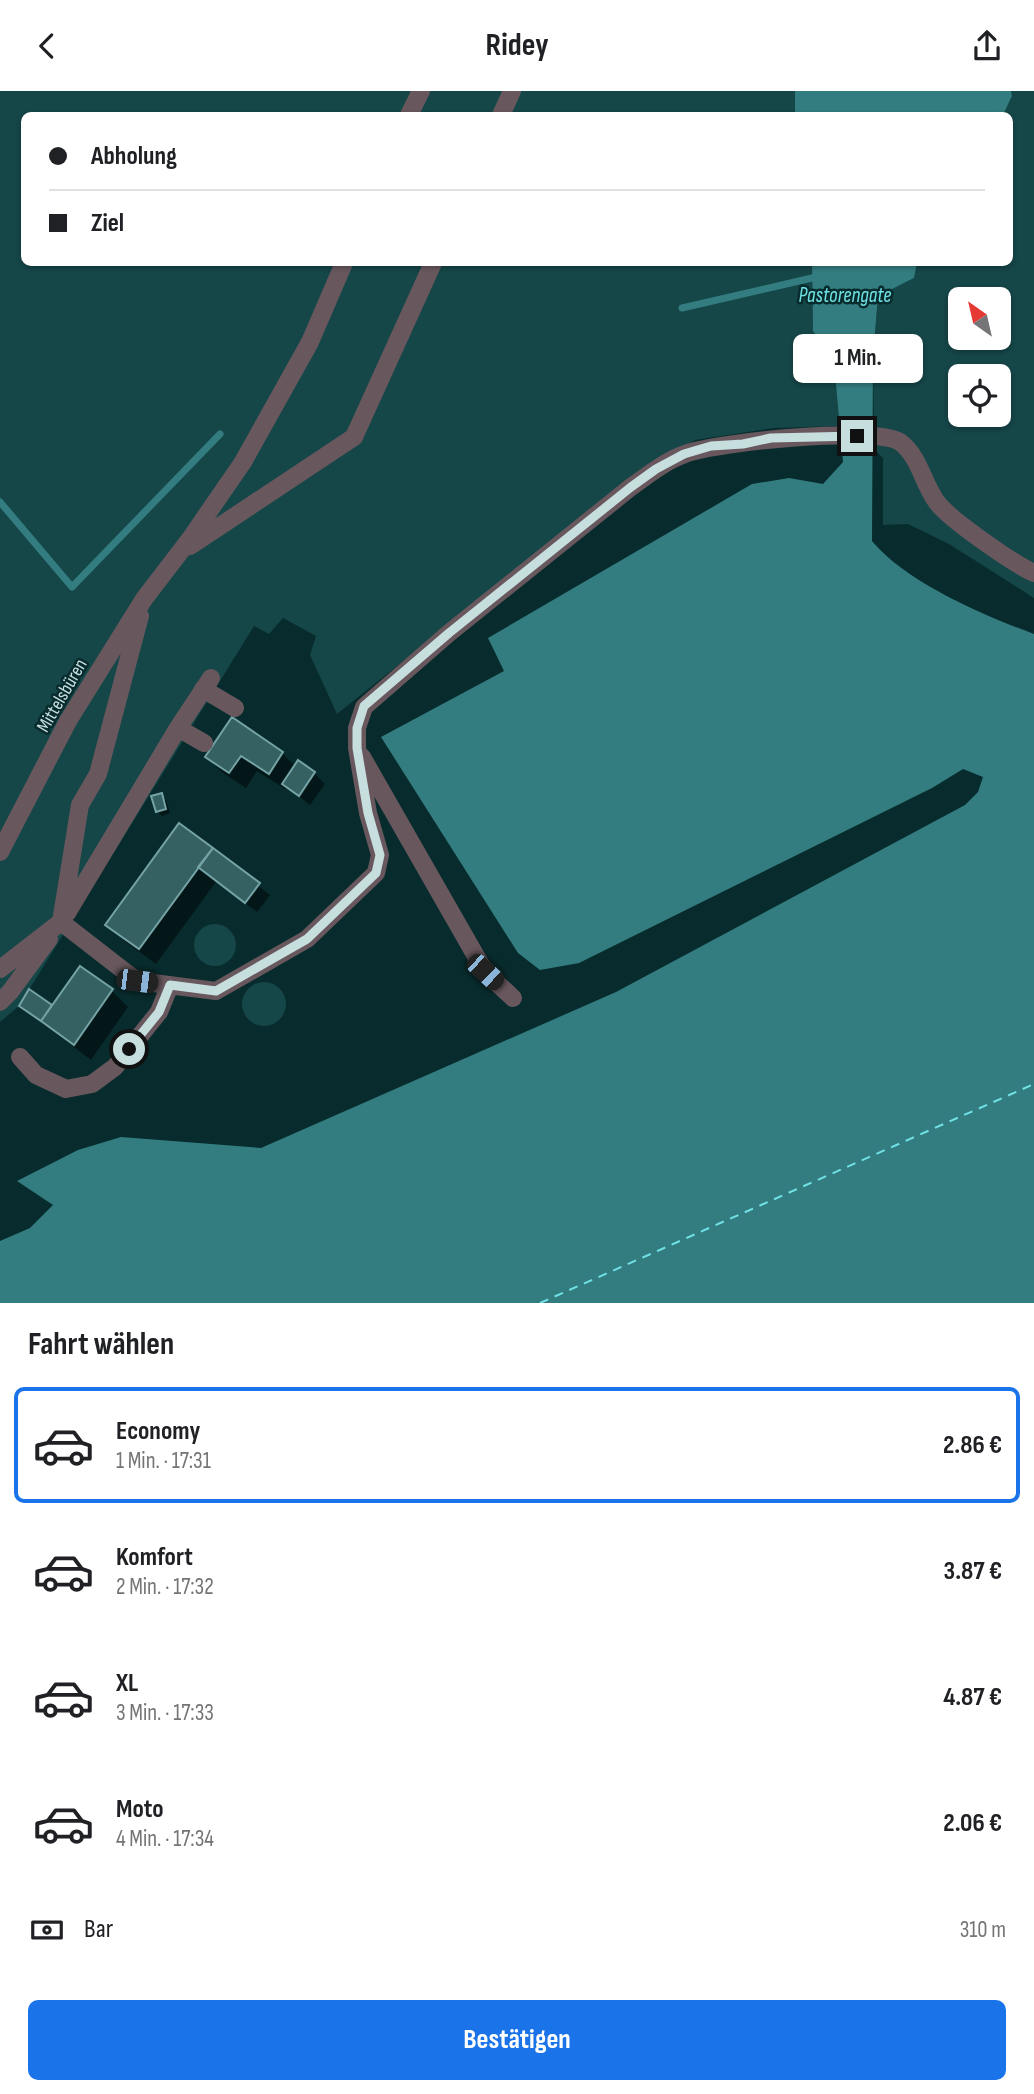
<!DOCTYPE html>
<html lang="de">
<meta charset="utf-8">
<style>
body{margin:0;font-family:"Sofia Sans Condensed",sans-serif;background:#f6f6f6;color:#202124;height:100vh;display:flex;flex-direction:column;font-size:26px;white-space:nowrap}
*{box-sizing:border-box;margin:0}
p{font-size:23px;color:#757577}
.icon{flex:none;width:38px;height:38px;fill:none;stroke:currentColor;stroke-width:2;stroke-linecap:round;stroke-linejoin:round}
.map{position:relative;height:1212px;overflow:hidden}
.details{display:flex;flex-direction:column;background:#fff;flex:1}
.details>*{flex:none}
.hud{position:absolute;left:21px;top:21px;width:992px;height:154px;border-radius:10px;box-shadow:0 2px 5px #0004;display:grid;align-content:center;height:154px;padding:0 28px;background:#fff}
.needle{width:46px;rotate:326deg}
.tools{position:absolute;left:948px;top:196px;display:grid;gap:14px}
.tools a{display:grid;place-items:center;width:63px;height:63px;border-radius:10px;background:#fff;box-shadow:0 2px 5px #0004;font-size:35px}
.end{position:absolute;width:32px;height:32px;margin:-16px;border:9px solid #c7dedf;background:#111;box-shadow:0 0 0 4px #111}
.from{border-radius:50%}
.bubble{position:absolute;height:49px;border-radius:10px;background:#fff;box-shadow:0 2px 5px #0004;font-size:23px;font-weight:700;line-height:49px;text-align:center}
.car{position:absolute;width:21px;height:42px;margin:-21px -10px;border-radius:9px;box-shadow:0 0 5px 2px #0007;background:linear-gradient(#222 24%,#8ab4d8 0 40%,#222 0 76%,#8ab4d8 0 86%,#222 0)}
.hud b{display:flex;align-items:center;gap:24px;height:66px;font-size:26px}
.hud b+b{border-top:2px solid #e0e0e0}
.hud i{width:18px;height:18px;background:#202124}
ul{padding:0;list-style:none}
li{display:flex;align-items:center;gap:21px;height:116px;margin:0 14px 10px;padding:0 14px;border:4px solid transparent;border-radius:10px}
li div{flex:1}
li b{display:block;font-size:26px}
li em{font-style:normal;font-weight:700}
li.active{border-color:#1a73e8}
li>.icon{width:63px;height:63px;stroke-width:1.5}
h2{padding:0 28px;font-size:32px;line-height:84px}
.pay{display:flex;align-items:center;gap:18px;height:77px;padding:0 28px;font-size:26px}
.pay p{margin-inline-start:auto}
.action{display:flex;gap:14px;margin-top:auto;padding:14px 28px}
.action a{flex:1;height:80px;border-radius:10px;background:#1a73e8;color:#fff;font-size:28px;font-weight:700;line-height:80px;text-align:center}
header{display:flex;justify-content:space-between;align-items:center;height:91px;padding:0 28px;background:#fff;font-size:32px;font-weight:700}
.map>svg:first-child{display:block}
</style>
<header><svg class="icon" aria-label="back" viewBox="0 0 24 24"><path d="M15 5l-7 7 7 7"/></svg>Ridey<svg class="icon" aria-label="share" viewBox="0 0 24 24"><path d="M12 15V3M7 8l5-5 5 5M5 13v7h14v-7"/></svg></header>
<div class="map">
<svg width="1034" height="1212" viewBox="0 0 1034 1212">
<rect width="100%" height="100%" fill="#082c2d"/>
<!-- green -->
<path fill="#154648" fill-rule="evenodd" d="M0 0H795V24H24V172H812L813 240 834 271 841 335 773 337 695 349 637 383 337 623 310 564 316 545 283 527 269 543 254 535 19 915 0 931Z
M1011 0H1034V507L949 453 908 433 883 434V367L874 358 873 266 878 204 914 187 917 172H1010V24H1003L1012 5ZM961 208H999V247H961ZM961 285H999V324H961Z
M194 854a21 21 0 1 1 42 0a21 21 0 1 1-42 0Z
M242 913a22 22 0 1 1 44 0a22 22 0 1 1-44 0Z"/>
<!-- water -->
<path fill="#337d80" d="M795 0H1011L1012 5 1003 24H795Z
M812 172H917L914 187 878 205 873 266 872 450C907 492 983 524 1034 543V1212H0V1150L30 1137 53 1114 17 1090 78 1059 121 1046 261 1057 616 901 965 714 978 701 983 686 963 678 932 697 579 872 540 879 518 862 381 646 504 580 488 547 752 393 789 387 823 393 843 371 834 271 813 240Z"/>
<!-- shadow -->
<path fill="#0007" d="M232 629 282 662 296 676 299 672 314 682 325 693 310 714 287 696 285 698 257 680 246 697 223 682 207 666Z
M162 704 166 709 170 722 162 725 157 720Z
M212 758 270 804 257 821 216 791 156 873 123 849 107 833Z
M81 877 112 900 128 916 91 969 26 920 30 900 53 916Z"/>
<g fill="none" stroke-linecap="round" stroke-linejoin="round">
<!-- stream -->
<path stroke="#337d80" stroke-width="7" d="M682 217 812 187
M0 411 72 496 220 343"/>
<!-- ferry -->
<path stroke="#70e1e5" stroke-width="2" stroke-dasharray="9 7" stroke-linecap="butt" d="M540 1212 1034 993"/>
</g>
<!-- building -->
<path fill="#356163" stroke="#75a3a5" stroke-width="2" d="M232 626 283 661 269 683 241 665 229 682 205 666Z
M298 669 315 681 299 705 282 693Z
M162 702 166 718 156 721 151 705Z
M179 732 213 757 139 858 105 834Z
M213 757 260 792 245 812 198 776Z
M80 875 113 898 74 954 41 930Z
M29 898 52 914 41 930 19 915Z"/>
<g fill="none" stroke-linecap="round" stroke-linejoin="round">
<!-- minor -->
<path stroke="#68585e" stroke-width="18" d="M409 24 421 0
M501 24 512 0
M190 455 354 346 433 172
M203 598 235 617
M178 637 204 652
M362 666 485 881 513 907
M0 761 68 630 144 508 190 448 243 371 310 251 344 172
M67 822 178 637 211 587
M61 831 137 890 216 900 307 848 376 782 380 764 368 722 357 657V637L364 616 449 542 631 396C648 384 665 370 685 363 715 351 877 335 900 351 919 365 923 392 936 410 947 427 1014 473 1034 482
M0 878 61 831 80 714 98 683 140 525
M0 911 10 901 49 848
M20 966 36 984 66 998 92 993 115 976 159 921 170 894"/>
</g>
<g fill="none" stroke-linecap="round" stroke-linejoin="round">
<!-- route -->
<path stroke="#c7dedf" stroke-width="9" d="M129 958 159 921 170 894 216 900 307 848 376 782 380 764 368 722 357 657V637L364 615 449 542 631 396 656 378 684 363 711 355 743 353 771 347 857 345"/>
</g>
<g text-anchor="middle" stroke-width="5" stroke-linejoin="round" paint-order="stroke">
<!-- street labels -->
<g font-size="19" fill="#c7dedf" stroke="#082c2d">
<text transform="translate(61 604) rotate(-60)" y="7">Mittelsbüren</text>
</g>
<!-- water labels -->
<g font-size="21" font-style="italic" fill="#70e1e5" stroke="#082c2d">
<text x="845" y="211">Pastorengate</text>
</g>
</g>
</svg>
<div class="tools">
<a><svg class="needle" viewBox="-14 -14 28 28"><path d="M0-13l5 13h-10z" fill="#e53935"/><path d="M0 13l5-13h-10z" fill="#757577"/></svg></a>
<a><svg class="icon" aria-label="locate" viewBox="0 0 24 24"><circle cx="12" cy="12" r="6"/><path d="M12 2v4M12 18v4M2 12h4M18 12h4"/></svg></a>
</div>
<i class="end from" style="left:129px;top:958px"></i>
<i class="end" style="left:857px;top:345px"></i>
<div class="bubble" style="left:793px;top:243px;width:130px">1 Min.</div>
<i class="car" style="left:485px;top:881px;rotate:133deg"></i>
<i class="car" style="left:137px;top:890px;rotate:97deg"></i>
<div class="hud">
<b><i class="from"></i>Abholung</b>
<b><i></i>Ziel</b>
</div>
</div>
<section class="details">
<h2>Fahrt wählen</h2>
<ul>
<li class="active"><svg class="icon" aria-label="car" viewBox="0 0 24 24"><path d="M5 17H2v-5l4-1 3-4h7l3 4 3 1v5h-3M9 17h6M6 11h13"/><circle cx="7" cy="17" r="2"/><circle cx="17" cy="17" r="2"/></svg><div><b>Economy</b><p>1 Min. · 17:31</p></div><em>2.86 €</em></li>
<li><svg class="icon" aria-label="car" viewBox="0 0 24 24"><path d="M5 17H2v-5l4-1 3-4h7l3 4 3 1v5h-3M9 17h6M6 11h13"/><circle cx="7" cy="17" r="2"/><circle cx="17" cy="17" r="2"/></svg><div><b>Komfort</b><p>2 Min. · 17:32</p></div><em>3.87 €</em></li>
<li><svg class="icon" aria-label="car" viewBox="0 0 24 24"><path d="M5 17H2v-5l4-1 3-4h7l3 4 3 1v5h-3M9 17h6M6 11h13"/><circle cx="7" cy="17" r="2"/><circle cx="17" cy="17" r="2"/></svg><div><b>XL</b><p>3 Min. · 17:33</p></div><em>4.87 €</em></li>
<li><svg class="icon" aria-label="car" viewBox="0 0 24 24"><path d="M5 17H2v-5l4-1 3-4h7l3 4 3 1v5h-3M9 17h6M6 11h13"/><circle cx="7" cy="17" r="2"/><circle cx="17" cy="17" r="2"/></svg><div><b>Moto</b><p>4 Min. · 17:34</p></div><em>2.06 €</em></li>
</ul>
<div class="pay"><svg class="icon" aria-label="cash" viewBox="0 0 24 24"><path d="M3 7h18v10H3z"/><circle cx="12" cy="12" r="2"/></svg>Bar<p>310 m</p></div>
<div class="action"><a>Bestätigen</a></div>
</section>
